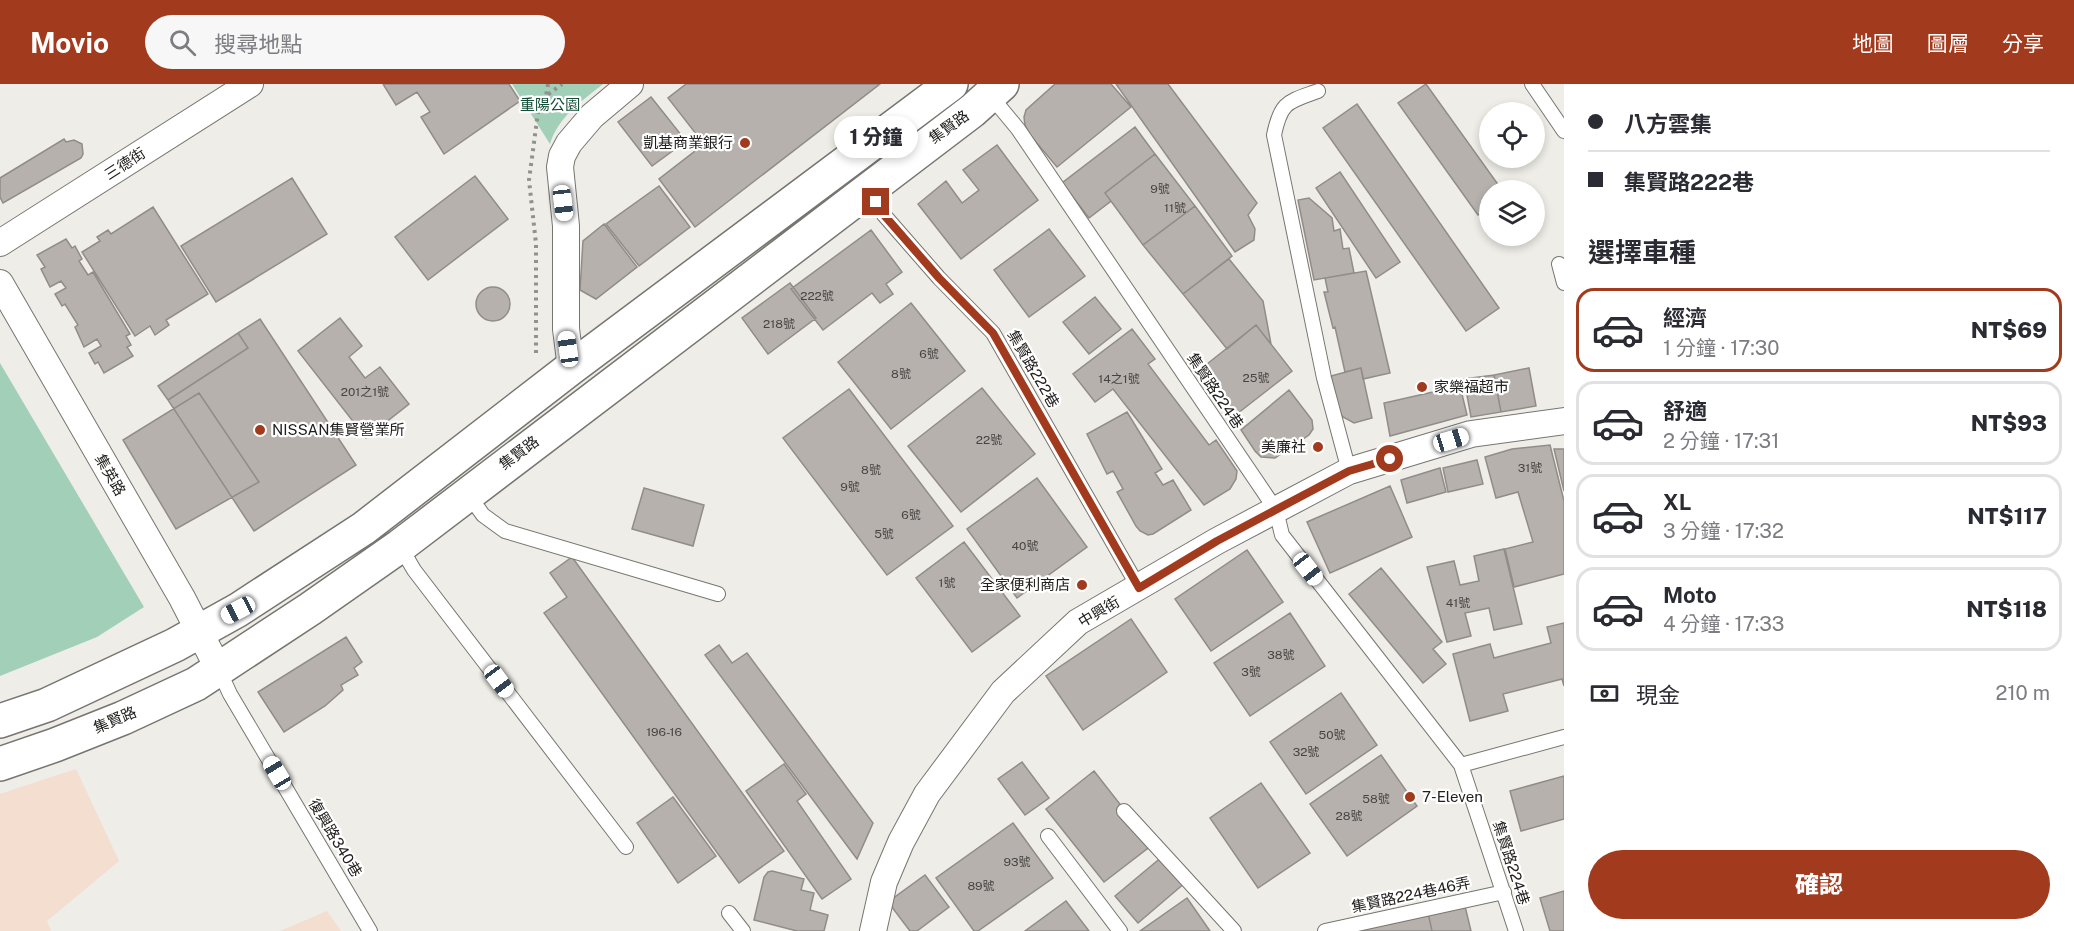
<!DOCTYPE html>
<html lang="zh-TW">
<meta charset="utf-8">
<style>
body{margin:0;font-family:"Public Sans","Noto Sans TC",sans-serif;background:#f7f7f7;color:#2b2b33;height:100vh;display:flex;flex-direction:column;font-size:22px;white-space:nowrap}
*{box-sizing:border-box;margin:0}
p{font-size:20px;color:#7c7c81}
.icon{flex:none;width:33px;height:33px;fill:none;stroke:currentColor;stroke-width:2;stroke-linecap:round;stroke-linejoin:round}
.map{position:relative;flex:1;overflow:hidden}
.details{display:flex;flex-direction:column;background:#fff;width:510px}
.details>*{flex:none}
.top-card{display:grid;align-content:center;height:132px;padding:0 24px;background:#fff}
.buttons{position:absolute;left:1479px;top:18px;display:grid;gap:12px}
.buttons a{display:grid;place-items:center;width:66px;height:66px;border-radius:50%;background:#fff;box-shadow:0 3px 9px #0003;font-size:30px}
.end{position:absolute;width:27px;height:27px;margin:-14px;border:8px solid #a23a1d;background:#fff;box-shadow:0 0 0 3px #fff}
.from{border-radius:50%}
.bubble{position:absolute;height:42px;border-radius:21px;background:#fff;box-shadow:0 3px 9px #0003;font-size:20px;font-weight:800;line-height:42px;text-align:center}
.car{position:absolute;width:18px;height:36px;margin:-18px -9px;border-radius:8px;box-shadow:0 0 4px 2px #0007;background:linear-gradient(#fff 24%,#345 0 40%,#fff 0 76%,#345 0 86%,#fff 0)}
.top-card b{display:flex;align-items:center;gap:21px;height:57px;font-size:22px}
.top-card b+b{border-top:2px solid #e1e1e2}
.top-card i{width:15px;height:15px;background:#2b2b33}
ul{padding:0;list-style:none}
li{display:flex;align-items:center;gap:18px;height:84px;margin:0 12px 9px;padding:0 12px;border:3px solid #e1e1e2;border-radius:18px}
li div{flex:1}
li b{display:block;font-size:22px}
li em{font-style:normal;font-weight:800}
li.current{border-color:#a23a1d}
li>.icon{width:54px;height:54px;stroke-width:1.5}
h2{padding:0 24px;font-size:27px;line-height:72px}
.pay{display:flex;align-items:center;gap:15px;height:66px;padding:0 24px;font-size:22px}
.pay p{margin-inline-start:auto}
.action{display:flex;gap:12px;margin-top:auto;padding:12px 24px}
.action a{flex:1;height:69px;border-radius:36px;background:#a23a1d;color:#fff;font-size:24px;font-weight:800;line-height:69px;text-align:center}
header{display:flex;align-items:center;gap:36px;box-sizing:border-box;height:84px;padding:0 30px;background:#a23a1d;color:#fff}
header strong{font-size:28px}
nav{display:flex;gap:33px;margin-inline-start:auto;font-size:21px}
.search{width:420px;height:54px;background:#f7f7f7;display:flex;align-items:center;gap:15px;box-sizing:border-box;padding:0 21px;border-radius:33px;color:#7c7c81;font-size:22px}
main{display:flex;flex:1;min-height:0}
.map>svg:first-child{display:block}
</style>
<header>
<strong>Movio</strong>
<div class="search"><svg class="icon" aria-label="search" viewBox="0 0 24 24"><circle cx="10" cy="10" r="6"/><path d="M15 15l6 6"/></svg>搜尋地點</div>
<nav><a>地圖</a><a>圖層</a><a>分享</a></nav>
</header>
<main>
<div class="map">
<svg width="1564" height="847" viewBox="0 0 1564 847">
<rect width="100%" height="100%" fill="#eeede7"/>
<!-- industrial -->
<path fill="#f3ded0" d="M76 685 119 777 47 837 51 847H0V710Z
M327 827 341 847H280Z"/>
<!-- green -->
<path fill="#a2cfb7" d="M512 0H603C582 17 558 33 550 60Z
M0 279 144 523 97 553 0 592Z"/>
<!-- building -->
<path fill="#b6b1ad" stroke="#918c88" stroke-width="1.5" d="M383 0H509L520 17 444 70 421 33 430 28 417 8 396 21Z
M686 0H880L695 143 659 95 704 60 668 14Z
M1055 0H1111L1131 23 1057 83 1030 51 1025 41 1024 33 1026 26Z
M1116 0H1168L1257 119 1248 131 1255 145 1254 156 1235 168Z
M1426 0 1502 106H1490V123L1478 131 1398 19Z
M651 13 686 57 652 82 618 38Z
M1357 20 1499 224 1466 247 1323 44Z
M1135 43 1155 70 1105 109 1111 117 1089 134 1062 99Z
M64 55 66 58 74 56 82 60 83 70 81 74 3 119 0 113V94Z
M997 61 1038 116 961 175 918 120 946 97 962 119 979 106 963 86Z
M1155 70 1195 122 1143 161 1105 109Z
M1340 88 1400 178 1376 194 1316 104Z
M475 92 508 135 428 196 395 153Z
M292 94 327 150 216 218 181 162Z
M659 102 690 143 639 182 606 140Z
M1309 114 1332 134 1334 147 1340 145 1343 165 1349 164 1354 189 1314 196 1298 116Z
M1195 122 1232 172 1183 210 1143 161Z
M153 123 208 210 166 236 169 241 155 251 150 242 135 252 82 168 100 157 97 153 108 146 111 150Z
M604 140 637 183 596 215 580 206 583 157Z
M1049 145 1085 192 1029 233 994 186Z
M871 146 902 188 886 200 893 210 880 219 872 209 823 246 791 205Z
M66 155 72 164 75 162 82 175 79 177 88 191 93 188 130 250 126 252 131 261 127 263 133 272 104 289 98 278 95 280 89 269 101 262 97 255 84 263 75 243 78 241 65 220 62 222 55 210 66 204 61 197 50 203 41 185 45 183 37 171Z
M1229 175 1263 217 1271 260 1256 241 1227 265 1183 210Z
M1366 187 1390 289 1363 295 1361 284 1345 288 1335 243 1333 244 1324 208H1328L1325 194Z
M790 199 816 234 768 270 742 234Z
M476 220a17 17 0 1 1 34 0a17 17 0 1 1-34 0Z
M1095 213 1121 245 1089 270 1063 238Z
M911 219 965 287 891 345 838 278Z
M340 234 362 262 349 273 365 294 380 283 409 320 366 354 298 267Z
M260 235 356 381 254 447 168 316 248 264 238 249Z
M1256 241 1292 287 1233 333 1197 288Z
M1132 245 1155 275 1148 280 1209 361 1216 356 1237 387 1236 395 1230 405 1204 421 1113 305 1095 318 1073 290Z
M238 249 248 264 168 316 158 302Z
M1361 284 1372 334 1354 339 1343 333 1338 327 1331 292Z
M1529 284 1536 322 1501 328 1494 291Z
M1494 291 1501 328 1471 333 1464 295Z
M1460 302 1467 331 1390 352 1384 319Z
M982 304 1035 370 961 428 908 362Z
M849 305 953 442 887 491 783 354Z
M1289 306 1312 336 1313 345 1309 351 1275 374 1261 373 1255 367 1241 346Z
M199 309 259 398 176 445 123 356Z
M1127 328 1162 385 1155 389 1163 401 1173 396 1191 426 1153 450 1148 451 1140 447 1136 442 1117 408 1123 405 1113 387 1107 390 1087 350Z
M1550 361 1564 417V490L1514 503 1505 465 1533 458 1518 408 1496 414 1485 373 1512 365Z
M1554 365H1564V407Z
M1477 376 1483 400 1448 408 1443 384Z
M1440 384 1446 408 1407 419 1401 396Z
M1037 394 1087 463 1017 514 967 445Z
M1390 402 1412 453 1330 489 1307 438Z
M644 404 704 421 693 462 632 445Z
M964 458 1020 532 972 568 916 494Z
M1504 465 1522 540 1494 546 1489 524 1465 529 1471 552 1447 558 1427 483 1454 477 1460 501 1479 497 1474 472Z
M1247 466 1283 518 1211 567 1175 515Z
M572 473 784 767 739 799 544 529 567 513 550 489Z
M1381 484 1442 558 1433 565 1446 580 1423 599 1349 510Z
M1290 529 1325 582 1250 632 1214 579Z
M1131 535 1167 588 1083 646 1046 592Z
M1564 539V602L1562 595 1503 610 1508 627 1470 637 1453 570 1490 560 1494 574 1551 559 1547 543Z
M346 553 362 578 354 584 358 591 341 601 343 606 325 622 284 648 258 608Z
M719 561 732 579 747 569 873 739 857 775 705 571Z
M1341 609 1377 661 1306 710 1270 658Z
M1381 671 1417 722 1347 772 1310 720Z
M1022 678 1049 714 1025 731 998 695Z
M784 680 806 710 797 717 851 795 822 815 746 707Z
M1094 687 1152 761 1104 798 1046 725Z
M1564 692V735L1521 747 1510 707Z
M1261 699 1310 769 1258 804 1210 734Z
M673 713 716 772 678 799 637 739Z
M1013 739 1053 794 978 847H974L936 794Z
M1163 772 1186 798 1138 839 1115 812Z
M772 787 804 795 801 806 814 809 810 826 828 831 824 847H797L754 836 764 793 768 788Z
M925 791 949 823 917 847H910L888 818Z
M1564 807V847H1550L1540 814Z
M1187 814 1210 847H1140Z
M1463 814 1471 847H1432L1427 824Z
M1066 817 1089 847H1025Z
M1427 824 1432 847H1321Z"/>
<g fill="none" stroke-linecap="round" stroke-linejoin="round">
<defs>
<path id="lane" d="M1532 0 1564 47
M1318 7C1288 18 1281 17 1274 51L1324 294 1349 387
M989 10 1018 45 1276 426 1282 451 1461 681 1516 847
M868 105 884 131 939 194 993 249 1139 504
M1559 180 1564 199
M468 410 483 431 505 447 718 510
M400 462 414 486 626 763
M218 584 230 610 370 847
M1461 681 1564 653
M1124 727 1234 847
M1048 752 1120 847
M729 829 743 847
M1325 847 1504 808"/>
<path id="street" d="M0 159 250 0
M0 199 182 514 218 584
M571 284 566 245V142L560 83 562 72 569 59 592 32 630 0
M873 847 884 798 901 758 927 710 1003 608 1078 538 1217 457 1349 387 1471 350 1564 337"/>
<path id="secondary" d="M0 637 47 621 175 561 238 526 364 444 571 284 951 0
M0 680 55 661 123 634 196 600 310 525 400 462 972 27 1002 0"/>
</defs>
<!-- lane casing -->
<use href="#lane" stroke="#777570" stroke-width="16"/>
<!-- street casing -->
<use href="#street" stroke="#777570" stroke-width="28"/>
<!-- secondary casing -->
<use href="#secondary" stroke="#777570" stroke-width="36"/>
<!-- path -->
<path stroke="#92918d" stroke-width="4" stroke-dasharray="3 4.5" stroke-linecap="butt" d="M548 0 546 12 562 0
M536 269V160L529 96 539 21 546 12"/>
<!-- lane -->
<use href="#lane" stroke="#fff" stroke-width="14"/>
<!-- street -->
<use href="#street" stroke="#fff" stroke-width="26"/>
<!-- secondary -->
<use href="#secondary" stroke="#fff" stroke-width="33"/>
</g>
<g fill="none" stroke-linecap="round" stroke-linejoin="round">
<!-- route -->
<path stroke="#a23a1d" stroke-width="8" d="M876 118 884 131 939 194 993 249 1139 504 1217 457 1349 387 1390 375"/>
</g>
<!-- markers -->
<g fill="#a23a1d" stroke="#fff" stroke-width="2">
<circle cx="745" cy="59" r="6"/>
<circle cx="1422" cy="303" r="6"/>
<circle cx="260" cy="346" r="6"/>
<circle cx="1318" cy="363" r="6"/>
<circle cx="1082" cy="501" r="6"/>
<circle cx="1410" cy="713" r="6"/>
</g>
<g text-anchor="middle" stroke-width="4.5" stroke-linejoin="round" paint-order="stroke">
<!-- number labels -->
<g font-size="12" fill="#464442">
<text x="1160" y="109">9號</text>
<text x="1175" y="128">11號</text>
<text x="817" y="216">222號</text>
<text x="779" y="244">218號</text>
<text x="929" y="274">6號</text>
<text x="901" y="294">8號</text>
<text x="1256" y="298">25號</text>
<text x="1119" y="299">14之1號</text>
<text x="365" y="312">201之1號</text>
<text x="989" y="360">22號</text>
<text x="1530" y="388">31號</text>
<text x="871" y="390">8號</text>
<text x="850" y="407">9號</text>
<text x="911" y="435">6號</text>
<text x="884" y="454">5號</text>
<text x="1025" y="466">40號</text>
<text x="947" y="503">1號</text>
<text x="1458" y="523">41號</text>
<text x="1281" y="575">38號</text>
<text x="1251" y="592">3號</text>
<text x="664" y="652">196-16</text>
<text x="1332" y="655">50號</text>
<text x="1306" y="672">32號</text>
<text x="1376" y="719">58號</text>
<text x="1349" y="736">28號</text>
<text x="1017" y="782">93號</text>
<text x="981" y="806">89號</text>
</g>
<!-- park labels -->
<g font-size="15" fill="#134d35" stroke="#fff">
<text x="550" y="26">重陽公園</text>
</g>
<!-- street labels -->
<g font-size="15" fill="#21201e" stroke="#fff">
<text transform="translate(949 43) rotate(-36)" y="5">集賢路</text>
<text transform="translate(125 80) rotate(-33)" y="5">三德街</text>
<text transform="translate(1033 285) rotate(60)" y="5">集賢路222巷</text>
<text transform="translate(1215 307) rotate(56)" y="5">集賢路224巷</text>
<text transform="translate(519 369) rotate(-37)" y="5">集賢路</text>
<text transform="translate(110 391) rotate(60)" y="5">集英路</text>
<text transform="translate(1099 528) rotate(-31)" y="5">中興街</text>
<text transform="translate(115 636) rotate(-23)" y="5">集賢路</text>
<text transform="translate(335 754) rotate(59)" y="5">復興路340巷</text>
<text transform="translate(1511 779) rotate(72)" y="5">集賢路224巷</text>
<text transform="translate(1411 811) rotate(-12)" y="5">集賢路224巷46弄</text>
</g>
<!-- poi labels -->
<g font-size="15" fill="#21201e" stroke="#fff" text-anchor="end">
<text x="733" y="64">凱基商業銀行</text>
<text x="1434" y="308" text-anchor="start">家樂福超市</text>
<text x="272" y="351" text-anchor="start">NISSAN集賢營業所</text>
<text x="1306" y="368">美廉社</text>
<text x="1070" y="506">全家便利商店</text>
<text x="1422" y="718" text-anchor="start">7-Eleven</text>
</g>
</g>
</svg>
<div class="buttons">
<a><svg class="icon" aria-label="locate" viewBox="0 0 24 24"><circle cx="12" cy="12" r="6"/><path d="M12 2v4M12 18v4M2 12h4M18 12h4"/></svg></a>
<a><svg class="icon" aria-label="layers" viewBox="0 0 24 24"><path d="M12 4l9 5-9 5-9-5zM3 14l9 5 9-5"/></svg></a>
</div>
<i class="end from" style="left:1390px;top:375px"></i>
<i class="end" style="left:876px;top:118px"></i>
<div class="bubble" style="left:834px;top:32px;width:84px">1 分鐘</div>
<i class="car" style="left:563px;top:119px;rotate:173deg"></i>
<i class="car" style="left:568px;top:265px;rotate:352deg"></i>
<i class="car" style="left:1451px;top:356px;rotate:73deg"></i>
<i class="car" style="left:1308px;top:485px;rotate:142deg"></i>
<i class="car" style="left:238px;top:526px;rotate:242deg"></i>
<i class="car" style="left:499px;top:597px;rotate:143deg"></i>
<i class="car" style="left:277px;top:689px;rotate:329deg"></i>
</div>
<section class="details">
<div class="top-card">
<b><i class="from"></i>八方雲集</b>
<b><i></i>集賢路222巷</b>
</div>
<h2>選擇車種</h2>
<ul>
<li class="current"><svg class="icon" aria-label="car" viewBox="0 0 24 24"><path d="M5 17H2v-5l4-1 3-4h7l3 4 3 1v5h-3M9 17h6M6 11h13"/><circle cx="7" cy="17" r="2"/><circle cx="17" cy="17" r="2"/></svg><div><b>經濟</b><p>1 分鐘 · 17:30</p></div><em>NT$69</em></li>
<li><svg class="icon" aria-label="car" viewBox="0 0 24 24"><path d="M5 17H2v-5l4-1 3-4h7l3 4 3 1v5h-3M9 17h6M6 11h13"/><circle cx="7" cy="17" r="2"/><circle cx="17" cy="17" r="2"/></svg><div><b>舒適</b><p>2 分鐘 · 17:31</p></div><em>NT$93</em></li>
<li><svg class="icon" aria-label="car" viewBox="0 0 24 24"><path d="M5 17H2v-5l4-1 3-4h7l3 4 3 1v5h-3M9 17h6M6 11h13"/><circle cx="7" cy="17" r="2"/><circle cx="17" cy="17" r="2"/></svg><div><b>XL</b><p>3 分鐘 · 17:32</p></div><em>NT$117</em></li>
<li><svg class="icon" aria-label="car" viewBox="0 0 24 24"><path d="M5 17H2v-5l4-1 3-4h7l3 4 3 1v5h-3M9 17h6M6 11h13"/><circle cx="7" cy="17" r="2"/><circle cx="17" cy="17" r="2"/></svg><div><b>Moto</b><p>4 分鐘 · 17:33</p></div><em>NT$118</em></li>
</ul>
<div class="pay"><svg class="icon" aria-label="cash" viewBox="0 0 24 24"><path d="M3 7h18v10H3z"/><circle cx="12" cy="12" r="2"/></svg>現金<p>210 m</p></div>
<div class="action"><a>確認</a></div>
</section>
</main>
